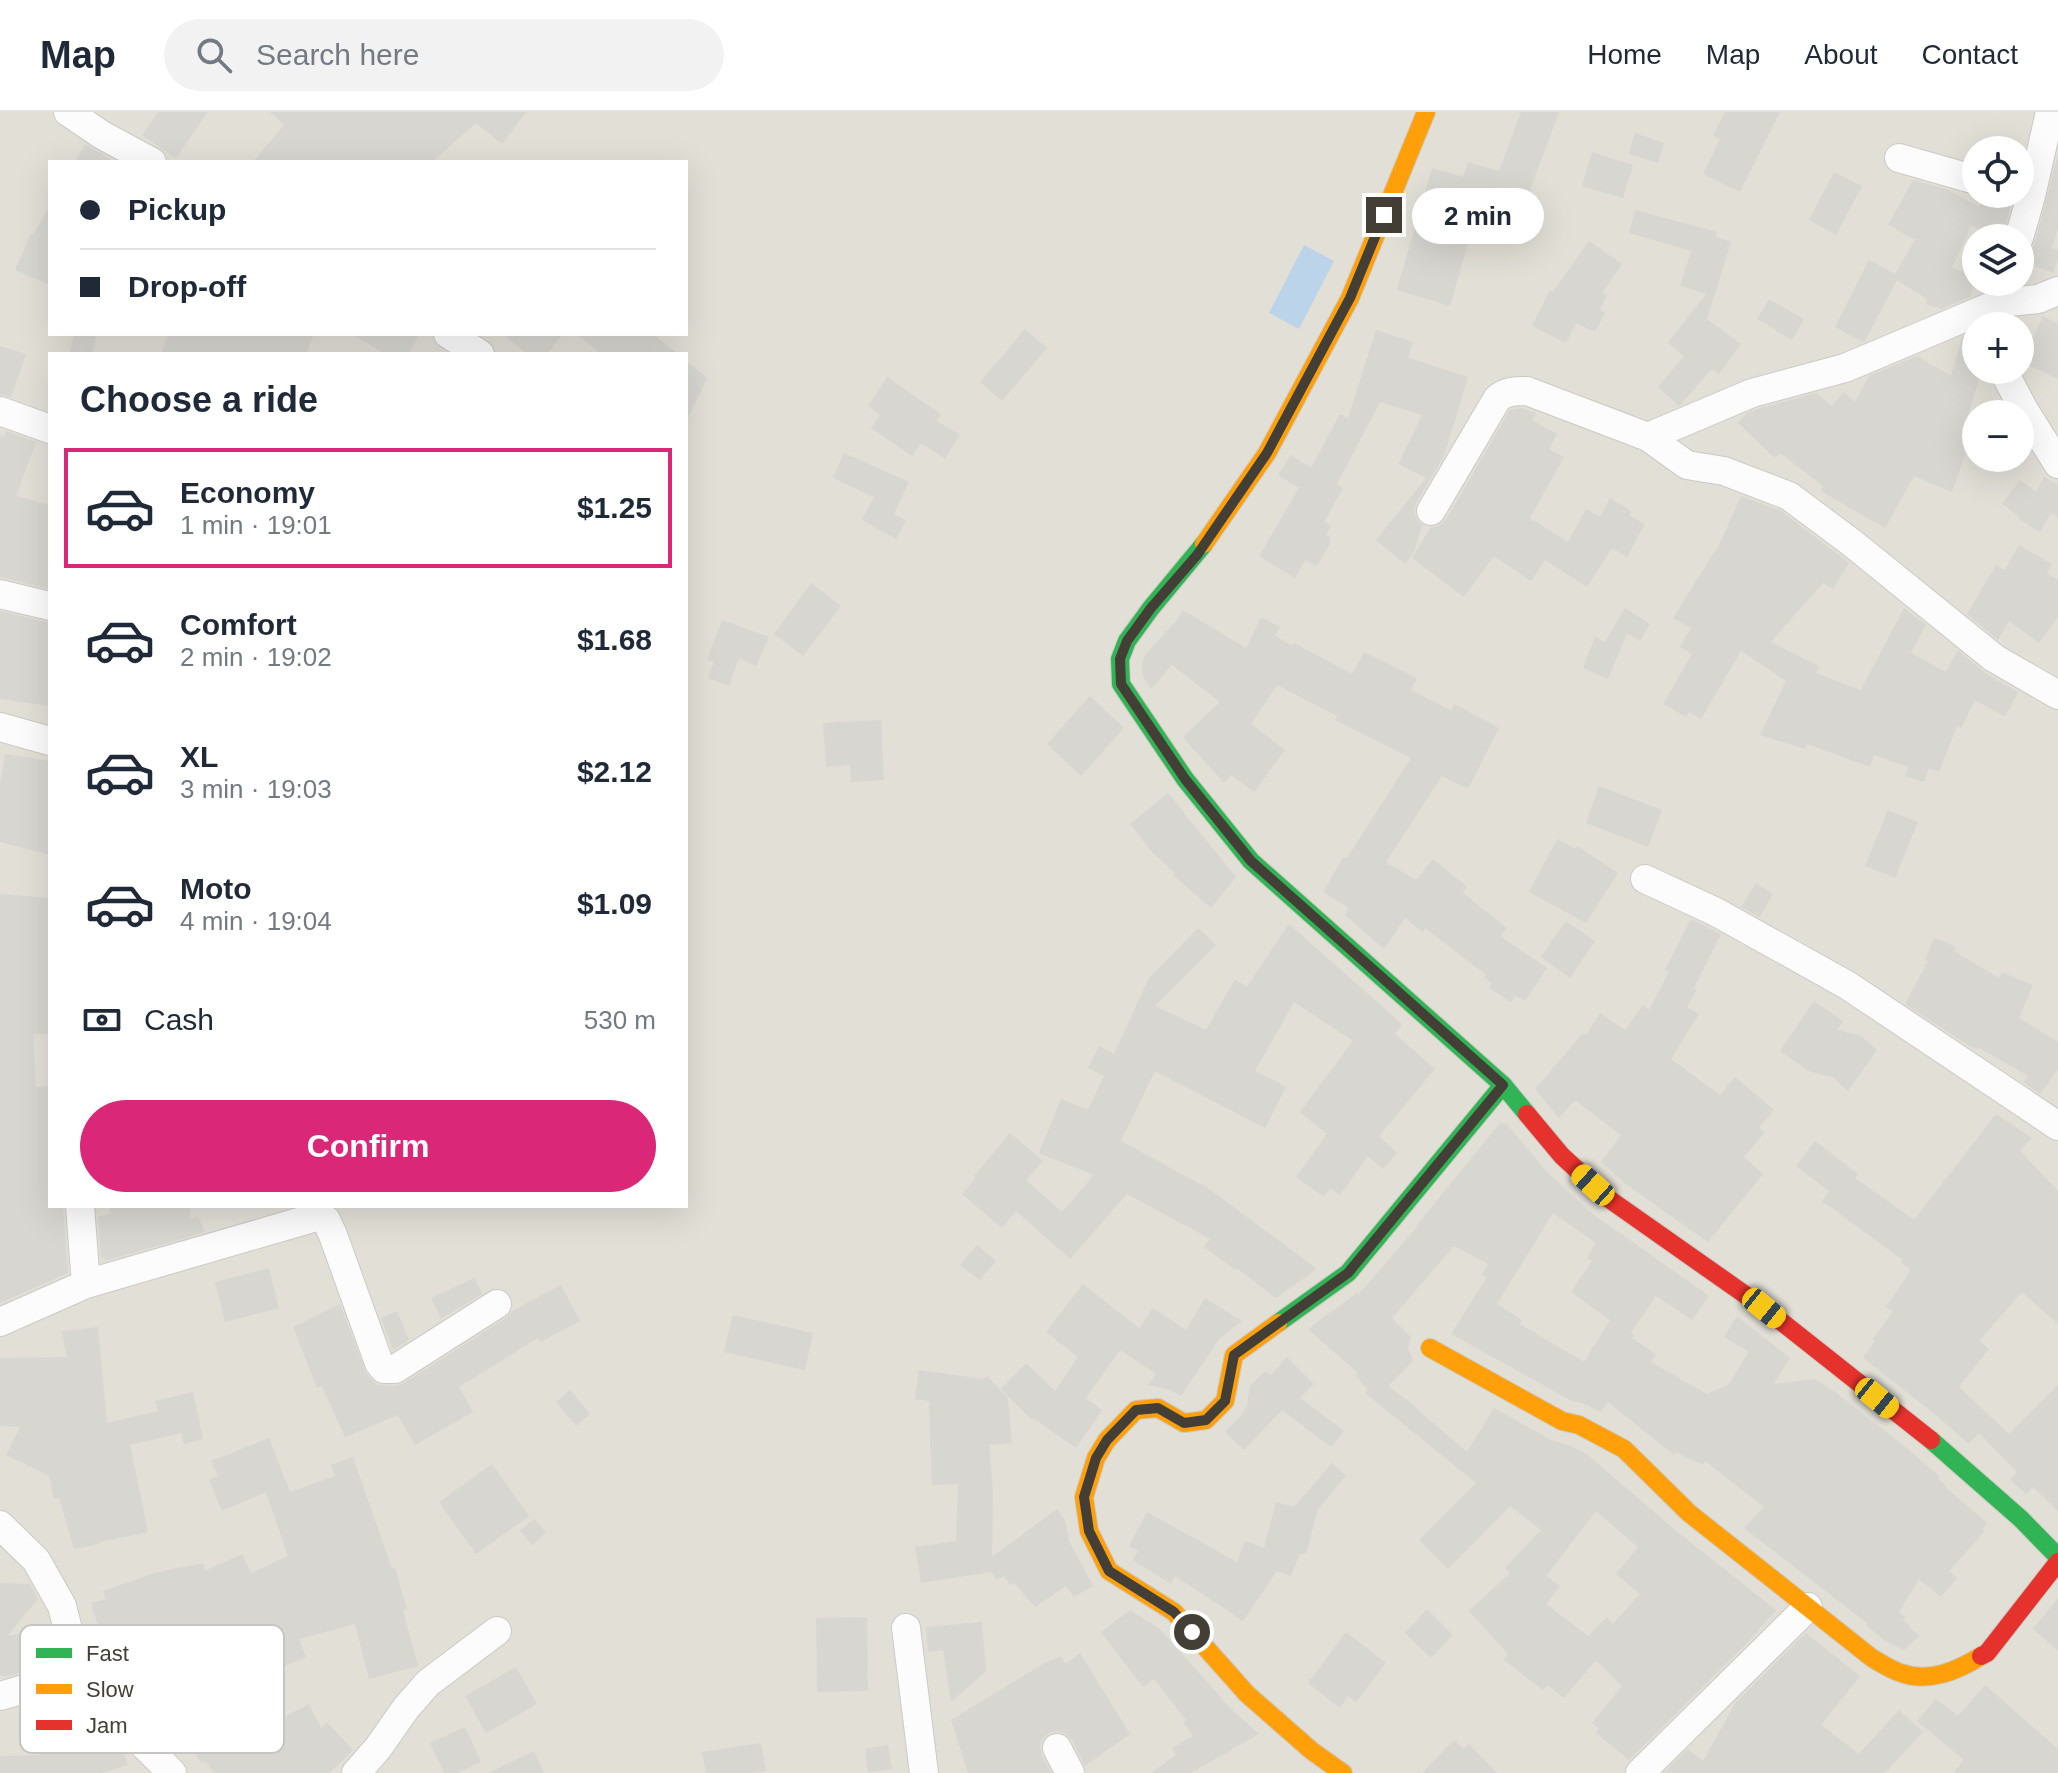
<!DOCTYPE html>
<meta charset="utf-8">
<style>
body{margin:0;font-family:Helvetica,sans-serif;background:#f2f2f3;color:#1f2937;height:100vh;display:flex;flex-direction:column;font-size:30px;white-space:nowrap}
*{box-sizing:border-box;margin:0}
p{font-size:26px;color:#747a83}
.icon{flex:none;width:44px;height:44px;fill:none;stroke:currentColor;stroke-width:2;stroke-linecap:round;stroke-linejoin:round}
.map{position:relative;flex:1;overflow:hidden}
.sheet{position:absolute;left:48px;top:240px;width:640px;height:856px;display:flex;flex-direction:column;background:#fff;border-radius:0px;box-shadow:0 8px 32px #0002}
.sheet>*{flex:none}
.top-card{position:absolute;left:48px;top:48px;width:640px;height:176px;border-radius:0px;box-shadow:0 8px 32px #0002;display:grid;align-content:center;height:176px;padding:0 32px;background:#fff}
.tools{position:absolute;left:1962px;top:24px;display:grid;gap:16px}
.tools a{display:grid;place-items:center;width:72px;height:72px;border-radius:50%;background:#fff;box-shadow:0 8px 32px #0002;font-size:40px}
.end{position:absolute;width:36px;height:36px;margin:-18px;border:10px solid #433f36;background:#fff;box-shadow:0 0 0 4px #fff}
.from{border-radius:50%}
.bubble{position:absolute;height:56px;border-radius:28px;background:#fff;box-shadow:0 8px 32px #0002;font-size:26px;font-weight:800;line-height:56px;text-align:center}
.car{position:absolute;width:24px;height:48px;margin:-24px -12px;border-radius:10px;box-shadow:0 0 6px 2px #0007;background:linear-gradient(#f5c518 24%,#345 0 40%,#f5c518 0 76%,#345 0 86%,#f5c518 0)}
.top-card b{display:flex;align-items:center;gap:28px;height:76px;font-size:30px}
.top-card b+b{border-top:2px solid #e0e1e3}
.top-card i{width:20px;height:20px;background:#1f2937}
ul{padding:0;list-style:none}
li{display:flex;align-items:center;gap:24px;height:120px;margin:0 16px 12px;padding:0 16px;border:4px solid transparent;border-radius:0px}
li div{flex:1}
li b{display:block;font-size:30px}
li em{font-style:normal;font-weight:800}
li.active{border-color:#db2777}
li>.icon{width:72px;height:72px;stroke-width:1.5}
h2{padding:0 32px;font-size:36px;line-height:96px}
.pay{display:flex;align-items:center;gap:20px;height:88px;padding:0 32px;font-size:30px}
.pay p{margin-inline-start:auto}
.primary-button{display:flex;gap:16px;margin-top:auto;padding:16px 32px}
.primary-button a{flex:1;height:92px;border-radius:48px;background:#db2777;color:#fff;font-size:32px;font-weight:800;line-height:92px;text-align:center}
header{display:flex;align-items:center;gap:48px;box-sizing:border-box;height:112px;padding:0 40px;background:#fff;border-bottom:2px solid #e0e1e3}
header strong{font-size:38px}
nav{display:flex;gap:44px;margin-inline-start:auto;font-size:28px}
.search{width:560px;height:72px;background:#f2f2f3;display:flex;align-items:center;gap:20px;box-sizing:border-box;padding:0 28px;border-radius:44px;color:#747a83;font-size:30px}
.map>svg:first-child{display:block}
</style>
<header>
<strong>Map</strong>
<div class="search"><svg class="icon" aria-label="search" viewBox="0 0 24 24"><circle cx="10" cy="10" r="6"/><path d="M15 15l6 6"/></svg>Search here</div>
<nav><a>Home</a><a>Map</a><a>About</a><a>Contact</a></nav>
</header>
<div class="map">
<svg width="2058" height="1661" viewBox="0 0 2058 1661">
<rect width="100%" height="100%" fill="#eeede9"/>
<!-- residential -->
<path fill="#e1dfd6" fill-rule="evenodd" d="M0 0H2058V1661H0ZM1976 38H2020V82H1976ZM50 50H686V222H50ZM1976 126H2020V170H1976ZM1976 214H2020V258H1976ZM50 242H686V1094H50ZM1976 302H2020V346H1976Z"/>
<!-- water -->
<path fill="#bcd4e9" d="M1304 133 1334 149 1299 217 1269 201Z"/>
<!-- building -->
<path fill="#d7d6d1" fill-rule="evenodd" d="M158 0H208L176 46 142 23Z
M270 0H526L502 32 476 11 432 50H253L284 13Z
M1521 0H1559L1524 95 1529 96 1516 133 1472 117 1450 194 1397 178 1432 56 1463 65 1468 50 1499 59Z
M1725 0H1780L1740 80 1703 62 1720 27 1713 23Z
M1635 21 1664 31 1658 51 1629 42Z
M85 32 111 47 109 50H75Z
M1592 40 1633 53 1623 86 1582 74Z
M2058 42V116L2052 136 2058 138V147L2053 161 2020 149 2022 143 2030 139 2035 131Z
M1834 60 1862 74 1836 123 1809 108Z
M1913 68 1946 77 1979 95 1986 82H1996L2012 90 2002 126H1994L1971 113 1952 156 1976 164 1970 185 1941 197 1926 192 1927 187 1897 168 1865 229 1863 230 1835 215 1869 148 1895 162 1915 128 1888 113Z
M50 93V173L15 158 31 122 33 123Z
M1635 98 1717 120 1716 125 1731 130 1707 207 1741 232 1719 262 1712 257 1679 294 1658 275 1684 244 1668 231 1706 182 1680 174 1691 139 1629 121Z
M1589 129 1622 152 1602 181 1607 183 1600 198 1605 201 1595 220 1576 211 1566 231 1532 214 1550 178 1553 180Z
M1769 187 1804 207 1792 228 1757 207Z
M2043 204 2058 212V267L2022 250Z
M1025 217 1047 236 1002 289 980 270Z
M1376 218 1413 230 1408 246 1468 265 1444 344 1416 391 1414 398 1416 407 1422 413 1414 440 1405 452 1376 428 1426 366 1398 352 1422 303 1380 290 1337 372 1343 376 1324 410 1331 414 1326 423 1330 425V432L1317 454 1305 448 1295 466 1259 444 1299 376 1278 363 1291 343 1311 356 1340 302 1348 306Z
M1976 219V258H1982L1963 320H1965L1963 325 1970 328 1952 380 1914 364 1885 416 1821 379 1823 374 1780 341 1775 346 1738 311 1747 301 1758 297 1816 281 1832 294 1844 280 1855 290 1869 264 1917 244 1951 264 1962 225Z
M74 222H96L92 242H69Z
M168 222H314L306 242H161Z
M352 222H420L408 242H385Z
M503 222H563L547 242H527Z
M576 222H653L678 242H601Z
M0 234 26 242 11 285 0 282Z
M686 249 707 266 686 310Z
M887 265 941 302 937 309 960 323 945 347 921 331 912 344 871 316 880 303 868 294Z
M1523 296 1536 301 1532 308 1557 322 1549 337 1564 345 1530 406 1568 430 1586 397 1600 405 1610 386 1631 399 1629 403 1645 412 1627 445 1612 436 1587 475 1545 448 1531 469 1494 444 1464 485 1412 446 1430 416 1439 414 1446 408 1510 298Z
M6 319 36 330 16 384 50 393V477L0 465V323L4 325Z
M844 341 909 370 894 402 906 408 896 427 862 408 874 385 833 366Z
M2044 365 2058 373V405L2051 401 2040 420 2019 407 2020 405 2002 392 2020 368 2036 380Z
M1741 384 1781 399 1849 451 1833 477 1823 471 1771 530 1819 554 1816 561 1861 578 1904 496 1926 513 1911 541 1946 560 1958 538 1985 561 2018 580 2005 605 1975 588 1961 616 1957 614 1939 660 1929 656 1924 670 1905 664 1908 655 1874 643 1870 655 1807 632 1805 637 1760 623 1786 569 1741 539 1701 607 1689 600 1686 605 1663 592 1692 542 1680 535 1691 516 1673 506 1720 431Z
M2019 433 2052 452 2047 461 2058 468V505L2039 531 2009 509 1998 528 1967 502 1996 453 2005 458Z
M811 471 841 494 803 544 774 522Z
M1625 496 1650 512 1640 529 1627 521 1608 567 1583 556 1595 525 1605 530Z
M1183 498 1246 536 1261 505 1280 515 1275 523 1291 534 1294 531 1352 562 1364 540 1417 566 1411 578 1451 598 1454 592 1499 616 1468 677 1442 664 1386 750 1416 768 1433 747 1467 775 1463 781 1507 816 1500 824 1547 856 1525 889 1515 883 1511 890 1489 876 1492 871 1484 866 1486 863 1425 816 1423 820 1405 806 1384 837 1345 803 1349 796 1323 780 1344 744 1347 746 1411 646 1335 608 1337 604 1277 573 1251 612 1285 638 1254 680 1231 663 1224 671 1187 630 1183 625 1220 590 1172 553 1151 577 1143 565 1142 551 1145 543 1177 508Z
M0 499 50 511V594L0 587Z
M722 508 769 525 756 554 739 546 729 574 708 566 714 550 707 548Z
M1090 584 1124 616 1081 664 1047 632Z
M881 608 884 668 851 670 850 653 826 655 823 611Z
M5 642 50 649V743L0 730V675Z
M1599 674 1662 698 1648 735 1586 711Z
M1168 681 1236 765 1211 796 1173 763 1175 761 1152 740 1130 712Z
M1888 698 1918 710 1895 766 1865 754Z
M1557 727 1576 737 1577 734 1618 761 1586 811 1529 780Z
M1756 771 1773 782 1760 805 1741 795Z
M0 782 50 786 48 827H50V922H33L36 975 50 974V1094H63L68 1161 0 1191Z
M1691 807 1721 822 1694 876 1697 877 1687 895 1699 902 1671 947 1720 983 1735 965 1774 998 1759 1015 1765 1020 1744 1045 1763 1062 1708 1130 1623 1070 1601 1050 1621 1023 1575 988 1559 1006 1535 977 1583 921 1586 923 1600 901 1625 918 1643 893 1649 898 1669 860 1665 858Z
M1566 809 1595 829 1570 866 1541 845Z
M1289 812 1402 912 1395 922 1435 957 1379 1024 1397 1041 1383 1057 1368 1044 1340 1083 1330 1076 1324 1085 1296 1065 1327 1022 1300 1000 1353 929 1294 890 1255 959 1286 975 1265 1016 1155 959 1121 1029 1200 1072 1201 1071 1316 1156 1314 1159 1276 1186 1238 1157H1234L1204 1135 1210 1127 1127 1082 1070 1147 1016 1099 1002 1116 962 1082 976 1066 974 1064 1010 1021 1043 1049 1026 1068 1062 1100 1094 1063 1039 1041 1061 987 1088 998 1104 964 1088 956 1099 934 1114 942 1149 866 1198 816 1216 833 1155 894 1206 918 1235 867 1247 875Z
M1934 826 1956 835 1954 839 1999 866 2002 860 2033 873 2019 906 2058 930V957L2040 982 2023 970 2028 964 1978 935 1977 937 1968 933 1905 892 1928 849 1925 848Z
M1814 889 1843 909 1837 918 1861 924 1877 938 1848 979 1834 966 1809 959 1780 939Z
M1996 1002 2032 1026 2020 1039 2058 1079V1212L2022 1180 1979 1229 1989 1237 1959 1275 2009 1322 2058 1273V1399L2033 1375 2026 1382 2010 1368 2017 1360 1979 1321 1969 1332 1937 1304 1863 1246 1875 1229 1873 1227 1893 1199 1886 1195 1911 1158 1901 1150 1903 1148 1822 1089 1829 1079 1796 1054 1815 1029 1858 1062 1855 1066 1914 1108Z
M1501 1010 1505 1013 1506 1011 1547 1060 1594 1103 1709 1184 1692 1208 1656 1184 1631 1221 1634 1223 1632 1226 1656 1242 1651 1250 1707 1282 1728 1273 1749 1240 1724 1225 1737 1204 1790 1246 1774 1272 1815 1267 1838 1282 1909 1338 1940 1365 1938 1367 1946 1374 1945 1375 1987 1411 1982 1418 1984 1420 1949 1459 1957 1466 1941 1485 1919 1467 1899 1500 1905 1505 1903 1508 1919 1524 1904 1538 1884 1528 1866 1513 1867 1511 1744 1416 1764 1395 1705 1349 1703 1353 1676 1340 1674 1343 1608 1290 1601 1300 1584 1292 1570 1288 1451 1222 1487 1165 1482 1162 1488 1152 1454 1134 1392 1206 1411 1225 1408 1237 1413 1249 1388 1274 1420 1298 1419 1299 1467 1340 1494 1296 1551 1328 1571 1334 1589 1344 1675 1418 1776 1498 1746 1532 1629 1648 1596 1621 1599 1617 1592 1611 1622 1574 1596 1548 1564 1586 1548 1573 1543 1578 1504 1548 1508 1542 1469 1499 1510 1461 1505 1456 1541 1418 1510 1394 1448 1457 1419 1428 1476 1371 1365 1281 1368 1278 1355 1263 1358 1261 1309 1218 1313 1213 1357 1181 1359 1182 1417 1115 1416 1114ZM1553 1101 1596 1131 1587 1146 1592 1149 1571 1180 1610 1208 1584 1250 1520 1212 1522 1208 1497 1192ZM1596 1399 1638 1435 1616 1462 1640 1482 1613 1512 1607 1505 1588 1524 1546 1492 1560 1474 1546 1464Z
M109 1094H190L191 1107 198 1104 205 1120 105 1149 104 1145 101 1146 98 1105 111 1101Z
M977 1133 996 1149 980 1168 960 1153Z
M269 1156 279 1196 225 1210 215 1170Z
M475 1166 482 1182 441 1207 431 1186Z
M1083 1172 1139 1216 1153 1196 1186 1218 1205 1186 1242 1209 1220 1226 1181 1284 1168 1277 1148 1273 1156 1262 1120 1238 1086 1286 1102 1298 1076 1336 1033 1306 1032 1308 1001 1277 1026 1251 1055 1279 1078 1245 1046 1220Z
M561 1173 580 1209 540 1230 538 1226 459 1275 473 1300 415 1333 398 1303 345 1325 322 1274 317 1276 293 1215 340 1192 366 1261 377 1273 396 1274 404 1271 506 1206 512 1199Z
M397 1199 409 1228 393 1238 381 1206Z
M733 1203 813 1221 805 1258 724 1240Z
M98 1215 107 1311 158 1299 155 1289 193 1280 203 1327 184 1332 181 1321 130 1333 148 1420 99 1430V1432L74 1437 59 1386 54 1387 49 1364 6 1343 20 1315 0 1314V1246L67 1245 62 1219Z
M1287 1245 1314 1272 1300 1286 1344 1319 1331 1335 1282 1298 1244 1338 1225 1320 1241 1304 1247 1293 1250 1274 1265 1259 1271 1263Z
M919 1258 983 1267 987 1264 1008 1286 1012 1331 989 1333 993 1381 992 1445 1057 1397 1065 1408 1069 1429 1093 1474 1074 1485 1066 1474 1035 1495 1014 1471 1011 1474 1004 1464 997 1468 991 1460 921 1471 915 1435 956 1429 958 1372 932 1373 929 1289 915 1287Z
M570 1278 590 1302 576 1314 556 1290Z
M269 1326 290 1380 335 1364 331 1353 353 1345 392 1457 395 1456 407 1497 403 1498 418 1554 369 1567 355 1512 299 1527 306 1545 282 1555 275 1540 127 1592 96 1555 109 1550 91 1491 106 1487 103 1479 158 1460 203 1451 205 1459 242 1442 251 1461 288 1444 266 1380 222 1399 209 1368 218 1364 211 1349Z
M1332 1351 1346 1364 1318 1397 1306 1442 1300 1441 1291 1464 1277 1459 1243 1509 1175 1464 1171 1472 1133 1448 1138 1439 1129 1434 1147 1400 1237 1450 1245 1429 1264 1436 1276 1390 1294 1395Z
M492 1352 529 1404 476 1442 439 1390Z
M535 1407 546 1421 532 1433 520 1418Z
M0 1471 30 1472 38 1487 7 1524 50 1517 58 1549 9 1564H0Z
M2058 1486V1539L2033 1517Z
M1427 1497 1453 1523 1431 1546 1405 1521Z
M1130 1498 1160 1517 1231 1597 1259 1622 1191 1661H1151L1176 1643 1172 1636 1193 1624 1183 1610 1186 1608 1154 1567 1143 1575 1101 1520Z
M867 1505 868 1579 817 1580 816 1506Z
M982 1510 986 1559 951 1590 943 1538 928 1540 926 1515Z
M1346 1520 1386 1551 1356 1590 1348 1584 1340 1596 1308 1571Z
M1806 1521 1860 1564 1821 1613 1859 1642 1899 1598 1923 1620 1885 1661H1664L1688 1637 1703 1649 1736 1590Z
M1080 1541 1130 1622 1085 1654 1072 1628 1065 1621 1057 1619 1049 1621 1042 1628 1040 1634 1042 1644 1051 1661H968L951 1608 1045 1551 1061 1544 1066 1552Z
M516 1555 537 1592 486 1621 465 1584Z
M258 1561 284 1605 309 1592 321 1616 327 1610 353 1638 329 1661H214L205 1649 201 1651 177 1611Z
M1985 1573 2058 1637V1661H1953L1964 1648 1917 1609 1936 1587 1958 1604Z
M73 1580 84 1594 82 1595 85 1637 115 1628 123 1636 128 1653 101 1661H0V1644L39 1643 36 1591Z
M465 1615 481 1650 458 1661H444L430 1631Z
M1454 1628 1464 1637 1469 1632 1497 1661H1422Z
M761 1631 766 1659 754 1661H706L702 1640Z
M888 1633 892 1657 868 1660 865 1637Z
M534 1639 544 1661H488Z"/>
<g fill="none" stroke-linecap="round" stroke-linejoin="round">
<defs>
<path id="street" d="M68 0 102 23 152 50
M1899 46 1976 68
M2019 126 2031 84 2050 0
M448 222 480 242
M2003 258 2024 298 2058 352
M0 299 50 317
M1648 325 1752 281 1845 256 1999 191 2038 187 2058 179
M1431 399 1497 287C1506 279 1515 279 1527 279L1648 325 1687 353 1724 359 1789 384 1852 431 1994 546 2058 583
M0 482 50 494
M0 615 50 629
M1645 767 1716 800 1847 873 2058 1014
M86 1172 316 1105 326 1108 333 1123 379 1251 384 1257H395L497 1192
M0 1210 86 1172 80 1094
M0 1413 36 1448 62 1494 79 1561 110 1599 172 1661
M906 1516 924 1661
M0 1584 79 1561
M1057 1636 1070 1661
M356 1661 378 1636 406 1596 428 1571 497 1519
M1640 1661 1808 1495"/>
<path id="fast" d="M1204 432 1151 496 1127 529 1120 547 1121 572 1185 667 1251 749 1503 973 1527 1002
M1278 1211 1348 1161 1503 973
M1931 1328 2021 1407 2058 1445"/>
<path id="slow" d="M1204 432 1267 341 1350 186 1426 0
M1278 1211 1234 1243 1225 1289 1206 1308 1184 1311 1158 1296 1136 1298 1107 1328 1096 1346 1084 1385 1089 1419 1109 1459 1174 1500 1247 1582 1312 1639 1343 1661
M1430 1236 1562 1309 1579 1313 1624 1337 1689 1401 1872 1546C1881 1551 1891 1558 1901 1561 1929 1571 1957 1559 1981 1544"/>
<path id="jam" d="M1527 1002 1562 1044 1609 1087 1764 1196 1931 1328
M1981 1544 1987 1541 2058 1450"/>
</defs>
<!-- street casing -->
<use href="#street" stroke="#cccac6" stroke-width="30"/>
<!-- fast casing -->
<use href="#fast" stroke="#cccac0" stroke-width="20"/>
<!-- slow casing -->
<use href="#slow" stroke="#cccac0" stroke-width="20"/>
<!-- jam casing -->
<use href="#jam" stroke="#cccac0" stroke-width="20"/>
<!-- street -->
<use href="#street" stroke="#fcfcfc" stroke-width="28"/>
<!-- fast -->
<use href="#fast" stroke="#30b455" stroke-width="18"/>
<!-- slow -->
<use href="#slow" stroke="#ff9f0a" stroke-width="18"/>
<!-- jam -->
<use href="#jam" stroke="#e5322d" stroke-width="18"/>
</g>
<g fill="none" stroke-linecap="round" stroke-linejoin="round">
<!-- route -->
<path stroke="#433f36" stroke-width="10" d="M1192 1520 1174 1500 1109 1459 1089 1419 1084 1385 1096 1346 1107 1328 1136 1298 1158 1296 1184 1311 1206 1308 1225 1289 1234 1243 1348 1161 1503 973 1251 749 1185 667 1121 572 1120 547 1127 529 1151 496 1197 443 1267 341 1350 186 1384 103"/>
</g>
<!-- legend -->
<rect x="20" y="1513" width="264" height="128" rx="12" fill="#fff" stroke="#c7c5c3" stroke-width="2"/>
<rect x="36" y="1536" width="36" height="10" fill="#30b455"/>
<rect x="36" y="1572" width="36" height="10" fill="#ff9f0a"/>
<rect x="36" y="1608" width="36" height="10" fill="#e5322d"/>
<g font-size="22" fill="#433f36">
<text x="86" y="1549">Fast</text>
<text x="86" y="1585">Slow</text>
<text x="86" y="1621">Jam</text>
</g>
</svg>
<div class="tools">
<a><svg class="icon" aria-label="locate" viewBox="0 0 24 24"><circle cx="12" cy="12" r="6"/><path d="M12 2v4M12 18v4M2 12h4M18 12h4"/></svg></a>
<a><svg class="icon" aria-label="layers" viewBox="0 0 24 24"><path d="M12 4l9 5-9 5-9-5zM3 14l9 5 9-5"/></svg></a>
<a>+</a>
<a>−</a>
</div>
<i class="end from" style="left:1192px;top:1520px"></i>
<i class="end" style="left:1384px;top:103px"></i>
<div class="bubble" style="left:1412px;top:76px;width:132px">2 min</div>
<i class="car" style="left:1593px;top:1073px;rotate:312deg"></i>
<i class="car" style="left:1764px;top:1196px;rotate:129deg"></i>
<i class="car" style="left:1877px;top:1286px;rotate:129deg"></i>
<div class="top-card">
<b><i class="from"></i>Pickup</b>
<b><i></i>Drop-off</b>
</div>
<section class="sheet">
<h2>Choose a ride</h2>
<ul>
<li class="active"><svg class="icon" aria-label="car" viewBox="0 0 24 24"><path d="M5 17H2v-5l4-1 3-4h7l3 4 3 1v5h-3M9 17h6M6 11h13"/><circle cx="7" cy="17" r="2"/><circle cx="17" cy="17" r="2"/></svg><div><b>Economy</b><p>1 min · 19:01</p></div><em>$1.25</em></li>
<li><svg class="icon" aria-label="car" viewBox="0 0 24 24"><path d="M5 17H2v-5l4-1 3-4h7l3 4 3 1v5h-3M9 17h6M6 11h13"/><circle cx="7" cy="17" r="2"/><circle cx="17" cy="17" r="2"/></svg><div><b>Comfort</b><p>2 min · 19:02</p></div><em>$1.68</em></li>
<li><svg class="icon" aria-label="car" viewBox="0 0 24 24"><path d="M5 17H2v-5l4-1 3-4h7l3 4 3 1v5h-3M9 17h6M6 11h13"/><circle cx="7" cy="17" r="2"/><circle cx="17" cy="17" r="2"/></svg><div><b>XL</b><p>3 min · 19:03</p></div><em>$2.12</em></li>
<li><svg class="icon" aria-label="car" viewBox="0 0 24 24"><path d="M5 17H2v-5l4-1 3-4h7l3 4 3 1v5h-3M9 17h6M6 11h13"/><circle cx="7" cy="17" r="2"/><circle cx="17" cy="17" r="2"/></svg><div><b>Moto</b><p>4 min · 19:04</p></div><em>$1.09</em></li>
</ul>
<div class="pay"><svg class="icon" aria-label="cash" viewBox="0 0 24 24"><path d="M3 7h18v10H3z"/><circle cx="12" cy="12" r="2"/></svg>Cash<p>530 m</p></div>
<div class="primary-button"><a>Confirm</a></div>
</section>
</div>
